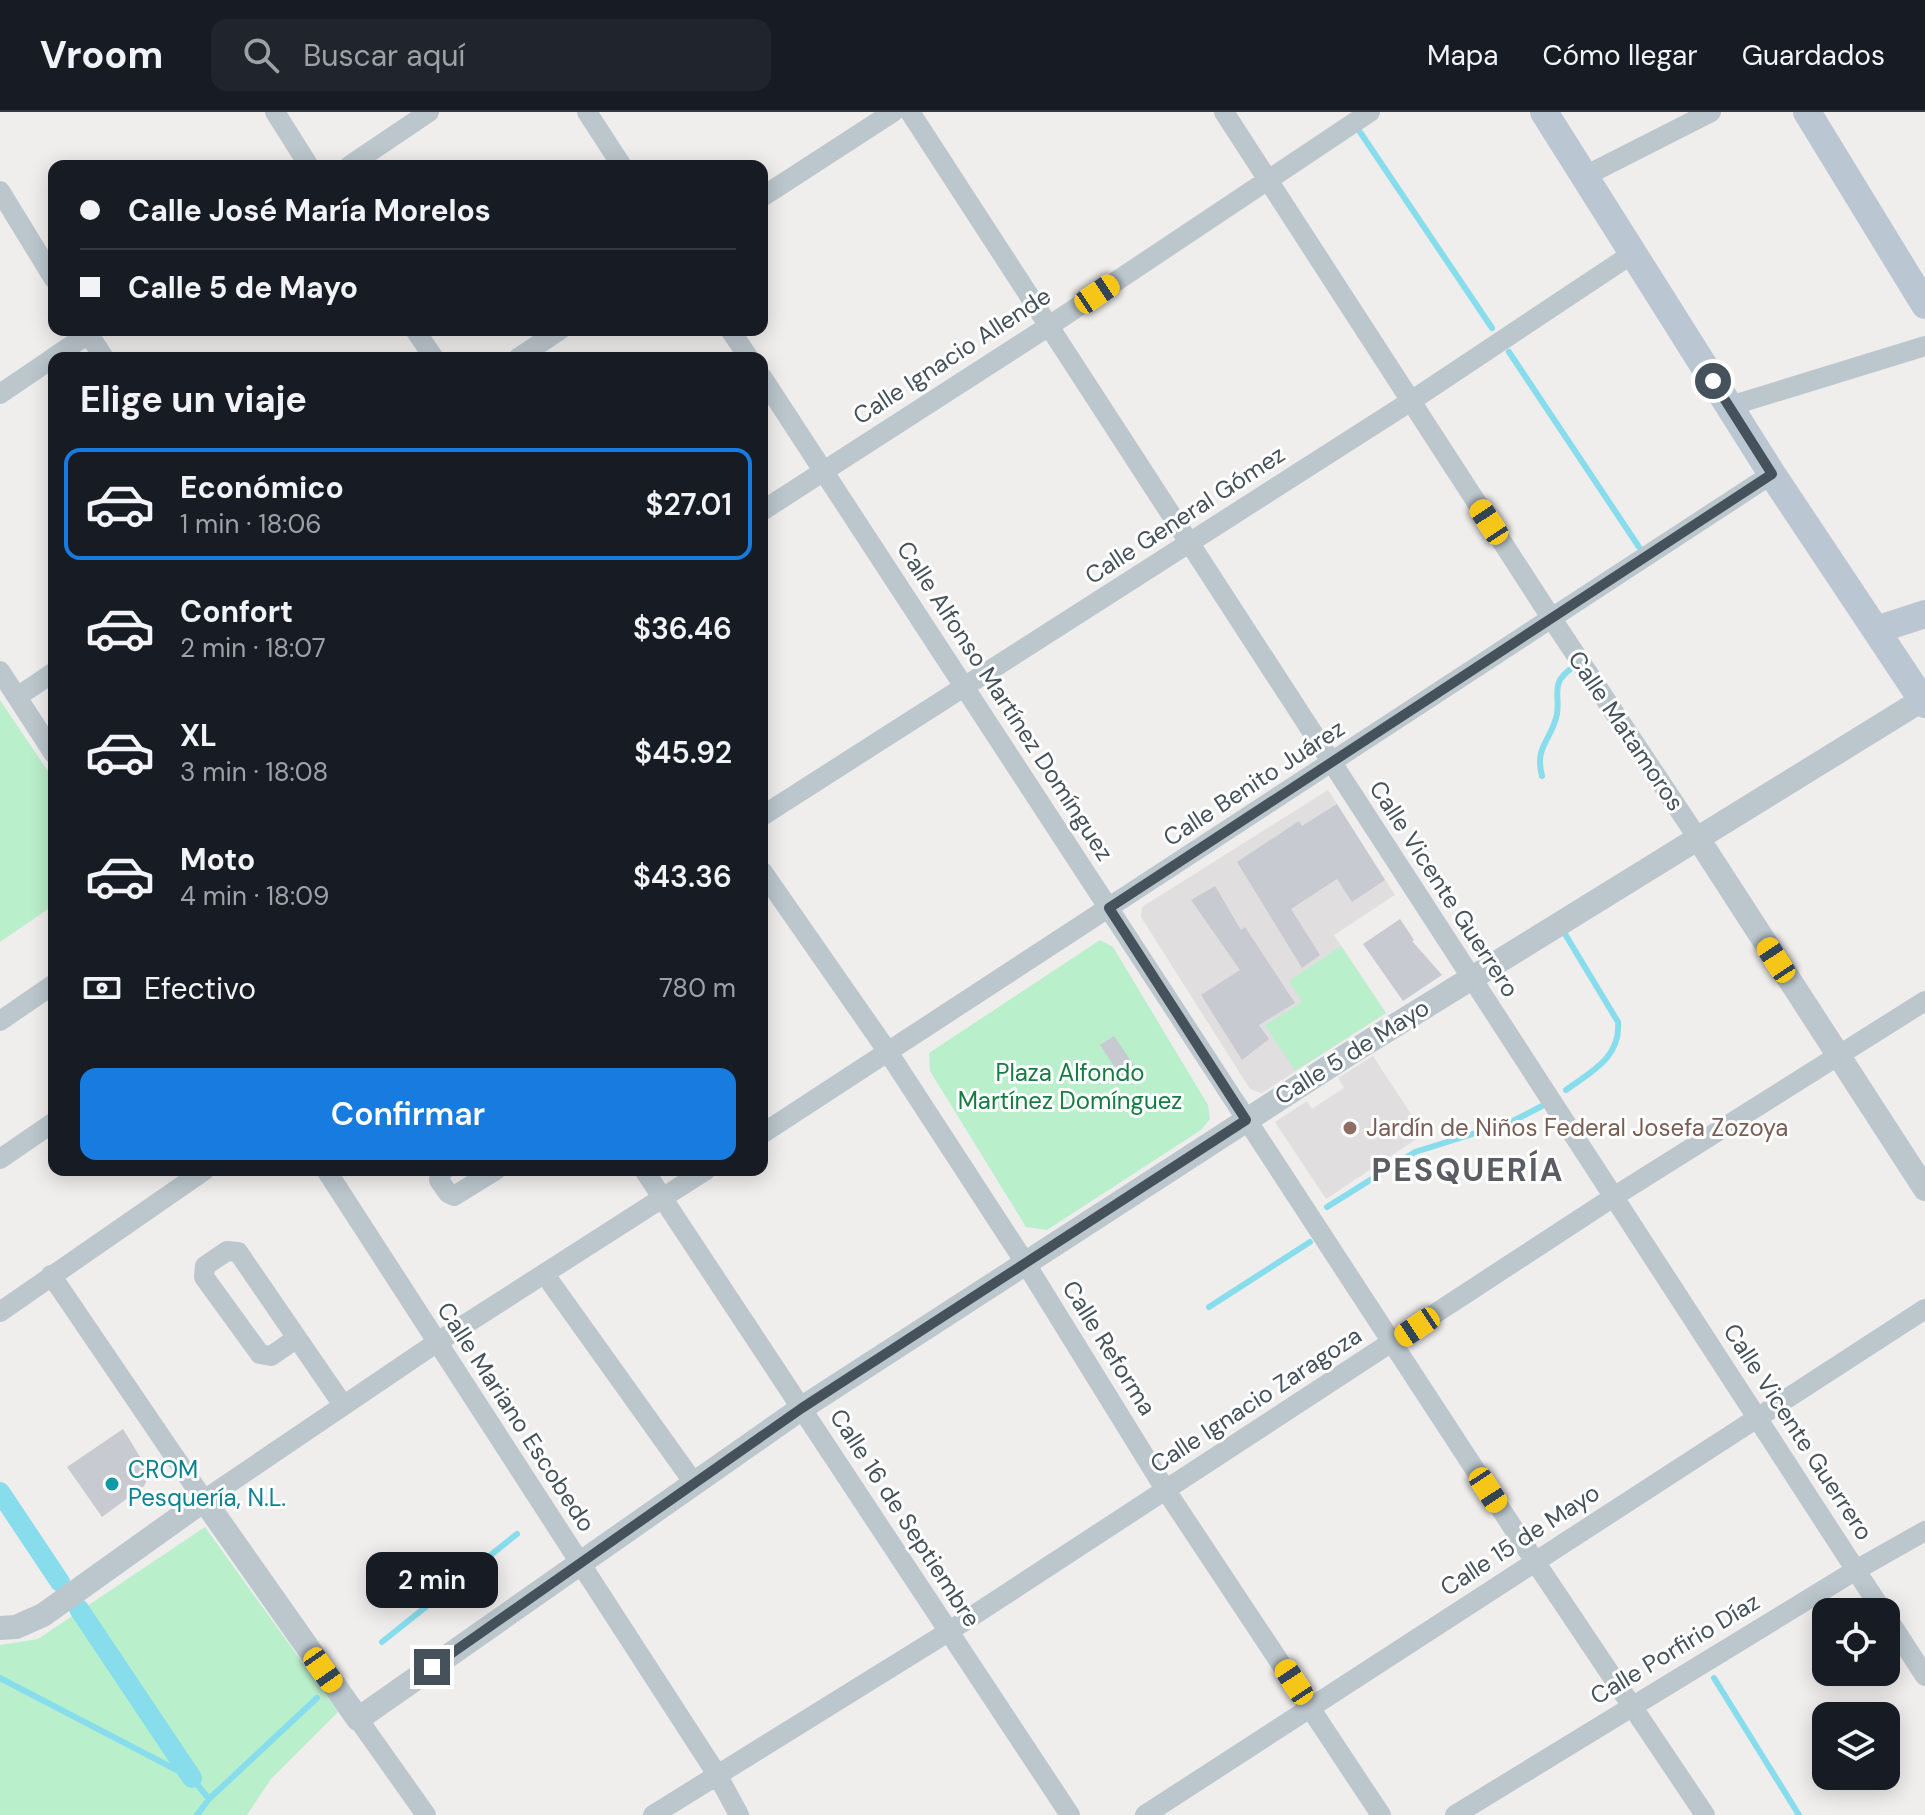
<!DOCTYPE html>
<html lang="es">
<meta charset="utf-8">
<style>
body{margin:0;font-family:"DM Sans",sans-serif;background:#20242c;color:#f1f3f6;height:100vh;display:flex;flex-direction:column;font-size:30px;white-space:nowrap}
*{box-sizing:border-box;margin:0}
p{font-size:26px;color:#9ea1a6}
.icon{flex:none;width:44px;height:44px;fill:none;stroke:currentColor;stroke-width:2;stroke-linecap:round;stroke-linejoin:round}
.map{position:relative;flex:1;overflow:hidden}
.drawer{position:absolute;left:48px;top:240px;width:720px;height:824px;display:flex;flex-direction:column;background:#171b24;border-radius:16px;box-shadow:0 4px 20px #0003}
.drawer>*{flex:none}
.hud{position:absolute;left:48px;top:48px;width:720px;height:176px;border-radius:16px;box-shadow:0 4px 20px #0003;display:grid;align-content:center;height:176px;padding:0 32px;background:#171b24}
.buttons{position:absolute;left:1812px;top:1486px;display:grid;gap:16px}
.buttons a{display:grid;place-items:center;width:88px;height:88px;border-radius:16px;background:#171b24;box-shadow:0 4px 20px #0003;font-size:40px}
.end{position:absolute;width:36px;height:36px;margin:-18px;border:10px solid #45525b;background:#fff;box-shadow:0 0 0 4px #fff}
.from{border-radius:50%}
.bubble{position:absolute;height:56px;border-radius:16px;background:#171b24;box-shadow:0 4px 20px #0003;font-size:26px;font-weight:600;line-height:56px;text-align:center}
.car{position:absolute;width:24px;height:48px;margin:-24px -12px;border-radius:10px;box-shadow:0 0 6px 2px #0007;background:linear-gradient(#f5c518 24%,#345 0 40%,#f5c518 0 76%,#345 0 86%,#f5c518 0)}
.hud b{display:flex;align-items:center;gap:28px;height:76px;font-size:30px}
.hud b+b{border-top:2px solid #363941}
.hud i{width:20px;height:20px;background:#f1f3f6}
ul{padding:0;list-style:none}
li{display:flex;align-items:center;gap:24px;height:112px;margin:0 16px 12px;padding:0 16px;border:4px solid transparent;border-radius:16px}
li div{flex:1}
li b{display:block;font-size:30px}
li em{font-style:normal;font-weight:600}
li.active{border-color:#177be0}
li>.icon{width:72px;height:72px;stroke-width:1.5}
h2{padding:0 32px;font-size:36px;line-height:96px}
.pay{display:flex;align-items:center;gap:20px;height:88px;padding:0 32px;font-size:30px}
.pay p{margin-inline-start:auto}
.action{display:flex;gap:16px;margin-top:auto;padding:16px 32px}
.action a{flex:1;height:92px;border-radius:16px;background:#177be0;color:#fff;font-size:32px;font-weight:600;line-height:92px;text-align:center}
header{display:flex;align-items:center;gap:48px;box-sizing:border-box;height:112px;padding:0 40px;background:#171b24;border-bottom:2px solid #363941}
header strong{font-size:38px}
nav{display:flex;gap:44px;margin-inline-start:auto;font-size:28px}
.search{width:560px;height:72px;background:#20242c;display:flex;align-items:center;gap:20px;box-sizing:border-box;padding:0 28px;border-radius:16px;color:#9ea1a6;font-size:30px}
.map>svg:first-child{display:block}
</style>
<header>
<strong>Vroom</strong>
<div class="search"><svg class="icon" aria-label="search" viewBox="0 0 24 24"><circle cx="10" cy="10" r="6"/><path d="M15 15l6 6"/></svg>Buscar aquí</div>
<nav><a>Mapa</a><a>Cómo llegar</a><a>Guardados</a></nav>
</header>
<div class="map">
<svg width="1925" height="1703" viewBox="0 0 1925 1703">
<rect width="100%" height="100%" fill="#f0eded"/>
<!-- education -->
<path fill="#e1dedf" d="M1328 678 1395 783 1334 823 1386 901 1262 981 1250 977 1141 805 1142 795Z
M1373 944 1424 1022 1326 1087 1275 1010 1307 989 1312 997 1336 981 1344 976 1338 966Z"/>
<!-- green -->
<path fill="#baefcb" d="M0 588 54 668V793L0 830Z
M1100 828 1113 835 1208 993 1210 1007 1201 1018 1047 1118 1026 1115 930 959 929 941Z
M1341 834 1386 901 1295 959 1265 913 1302 890 1289 869Z
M205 1415 338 1600 271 1667 247 1703H0V1533L38 1527Z"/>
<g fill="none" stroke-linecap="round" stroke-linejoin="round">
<!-- stream -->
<path stroke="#87ddec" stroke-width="6" d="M1360 20 1492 216
M1509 240 1639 435
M1542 664C1534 634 1552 628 1557 602 1560 582 1550 571 1572 556
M1565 822 1618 910C1621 945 1592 959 1566 978
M1395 1051 1406 1067
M1327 1095 1415 1040 1511 1010 1542 994
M1209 1195 1310 1130
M382 1530 517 1422
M0 1566 192 1666 209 1687 197 1703
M1714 1566 1799 1703
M209 1687 317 1586"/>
<!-- canal -->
<path stroke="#87ddec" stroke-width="20" d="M0 1380 60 1470
M79 1497 192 1666"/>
</g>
<!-- building -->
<path fill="#c7cad0" d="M1337 692 1385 768 1352 790 1337 767 1291 797 1320 843 1302 856 1237 750 1299 709 1302 714Z
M1215 774 1241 818 1245 815 1295 891 1259 913 1269 927 1242 948 1201 883 1240 858 1191 788Z
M1400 807 1414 828 1412 829 1442 863 1403 889 1363 832Z
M1114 924 1136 956 1121 965 1100 933Z
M123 1317 145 1353 148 1366 144 1374 102 1405 67 1355Z"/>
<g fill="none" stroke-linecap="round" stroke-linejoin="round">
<!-- minor -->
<path stroke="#bbc6cd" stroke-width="20" d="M275 0 309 54
M587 0 622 54
M910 0 1883 1500
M1224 0 1552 507 1699 728
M349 54 429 0
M1585 64 1711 0
M0 79 54 167
M762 85 893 0
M86 218 104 246
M415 218 434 246
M730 218 749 246
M518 246 560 218
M762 265 1536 1451 1705 1703
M0 282 94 218
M1730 294 1925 234
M762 399 1049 214 1370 0
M0 559 54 642
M17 585 54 560
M762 704 1411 289 1632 142
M762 759 888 940 1026 1152 1165 1377 1381 1703
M0 909 54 872
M762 1022 1772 362
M0 1047 54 1010
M326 1058 718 1664 739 1703
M444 1058 440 1062 439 1068 448 1081 454 1084 496 1058
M644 1058 1070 1703
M51 1163 204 1388 436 1231 706 1058
M551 1171 694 1371
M0 1200 205 1058
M297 1226 271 1244 260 1242 204 1165 205 1154 227 1139 238 1140 343 1293
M1886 1504 1925 1564
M358 1607 426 1703
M653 1703 948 1520 1615 1084 1925 889
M1145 1703 1925 1197
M1455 1703 1856 1458 1925 1419"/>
<!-- tertiary -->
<path stroke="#bbc6cd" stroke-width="24" d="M1699 728 1925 1077
M0 1516 16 1515 43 1503 204 1388 358 1607 802 1296 1352 940 1922 588"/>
<!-- secondary -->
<path stroke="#bac7d2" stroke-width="28" d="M1544 0 1772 362 1925 592
M1807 0 1925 193
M1876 518 1925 502"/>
</g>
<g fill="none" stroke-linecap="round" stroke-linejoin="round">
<!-- route -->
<path stroke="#45525b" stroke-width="10" d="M432 1555 802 1296 1246 1008 1109 796 1772 362 1713 269"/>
</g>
<!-- markers -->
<circle fill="#8d6e63" stroke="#fff" stroke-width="3" cx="1350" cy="1016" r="8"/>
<circle fill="#0f9aa8" stroke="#fff" stroke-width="3" cx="112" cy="1372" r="8"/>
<g text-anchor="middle" stroke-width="6" stroke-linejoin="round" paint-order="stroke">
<!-- street labels -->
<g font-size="24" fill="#45525b" stroke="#fff">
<text transform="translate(952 244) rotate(-33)" y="8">Calle Ignacio Allende</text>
<text transform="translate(1185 403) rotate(-33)" y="8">Calle General Gómez</text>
<text transform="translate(1005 589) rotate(57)" y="8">Calle Alfonso Martínez Domínguez</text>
<text transform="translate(1626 619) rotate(56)" y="8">Calle Matamoros</text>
<text transform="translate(1254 671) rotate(-33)" y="8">Calle Benito Juárez</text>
<text transform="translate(1444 777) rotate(57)" y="8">Calle Vicente Guerrero</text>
<text transform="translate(1352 940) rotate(-32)" y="8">Calle 5 de Mayo</text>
<text transform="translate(1109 1236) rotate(58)" y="8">Calle Reforma</text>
<text transform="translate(1256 1288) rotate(-33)" y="8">Calle Ignacio Zaragoza</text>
<text transform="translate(516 1305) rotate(57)" y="8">Calle Mariano Escobedo</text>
<text transform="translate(1798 1320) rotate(57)" y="8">Calle Vicente Guerrero</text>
<text transform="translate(905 1406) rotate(57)" y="8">Calle 16 de Septiembre</text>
<text transform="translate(1520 1428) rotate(-33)" y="8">Calle 15 de Mayo</text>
<text transform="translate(1675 1537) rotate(-31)" y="8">Calle Porfirio Díaz</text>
</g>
<!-- park labels -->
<g font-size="24" fill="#167c43" stroke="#fff">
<text x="1070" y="969">Plaza Alfondo<tspan x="1070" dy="28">Martínez Domínguez</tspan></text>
</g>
<!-- education labels -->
<g font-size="24" fill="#785e54" stroke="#fff" text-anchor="start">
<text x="1366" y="1024">Jardín de Niños Federal Josefa Zozoya</text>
</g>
<!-- culture labels -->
<g font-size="24" fill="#0d838f" stroke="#fff" text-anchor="start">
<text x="128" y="1366">CROM<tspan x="128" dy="28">Pesquería, N.L.</tspan></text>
</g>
<!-- district labels -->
<g font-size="32" font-weight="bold" letter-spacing="2" fill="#5a5e62" stroke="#fff">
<text x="1468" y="1069">PESQUERÍA</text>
</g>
</g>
</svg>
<div class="buttons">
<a><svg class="icon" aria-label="locate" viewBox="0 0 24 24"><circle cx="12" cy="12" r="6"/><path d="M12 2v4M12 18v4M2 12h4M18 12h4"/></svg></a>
<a><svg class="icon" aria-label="layers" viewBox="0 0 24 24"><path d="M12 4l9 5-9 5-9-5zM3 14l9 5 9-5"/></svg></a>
</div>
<i class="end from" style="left:1713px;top:269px"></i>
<i class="end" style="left:432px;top:1555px"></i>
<div class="bubble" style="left:366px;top:1440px;width:132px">2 min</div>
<i class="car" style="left:1097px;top:182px;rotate:56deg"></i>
<i class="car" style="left:1489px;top:410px;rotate:327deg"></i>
<i class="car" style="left:1776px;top:848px;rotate:327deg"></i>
<i class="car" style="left:1417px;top:1215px;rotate:236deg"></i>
<i class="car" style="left:1488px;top:1378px;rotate:147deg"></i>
<i class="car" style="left:323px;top:1558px;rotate:145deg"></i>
<i class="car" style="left:1294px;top:1570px;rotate:327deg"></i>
<div class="hud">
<b><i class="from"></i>Calle José María Morelos</b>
<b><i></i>Calle 5 de Mayo</b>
</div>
<section class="drawer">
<h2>Elige un viaje</h2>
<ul>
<li class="active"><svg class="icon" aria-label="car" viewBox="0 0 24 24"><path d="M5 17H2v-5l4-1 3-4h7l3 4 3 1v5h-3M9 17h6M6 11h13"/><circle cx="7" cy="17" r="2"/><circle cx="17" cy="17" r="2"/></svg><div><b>Económico</b><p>1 min · 18:06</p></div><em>$27.01</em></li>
<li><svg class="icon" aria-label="car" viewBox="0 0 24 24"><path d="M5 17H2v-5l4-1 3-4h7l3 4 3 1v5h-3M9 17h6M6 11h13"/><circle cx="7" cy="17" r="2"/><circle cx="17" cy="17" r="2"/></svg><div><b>Confort</b><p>2 min · 18:07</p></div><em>$36.46</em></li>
<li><svg class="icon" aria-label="car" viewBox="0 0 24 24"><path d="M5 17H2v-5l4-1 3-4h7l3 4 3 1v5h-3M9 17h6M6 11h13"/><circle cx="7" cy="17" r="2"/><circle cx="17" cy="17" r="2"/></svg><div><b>XL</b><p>3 min · 18:08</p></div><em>$45.92</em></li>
<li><svg class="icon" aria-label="car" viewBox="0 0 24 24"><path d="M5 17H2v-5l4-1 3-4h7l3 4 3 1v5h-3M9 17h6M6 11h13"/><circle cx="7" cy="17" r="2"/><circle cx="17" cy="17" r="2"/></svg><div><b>Moto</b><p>4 min · 18:09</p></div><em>$43.36</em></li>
</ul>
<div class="pay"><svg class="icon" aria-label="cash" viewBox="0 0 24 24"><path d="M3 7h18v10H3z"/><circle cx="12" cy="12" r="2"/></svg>Efectivo<p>780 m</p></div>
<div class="action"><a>Confirmar</a></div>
</section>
</div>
